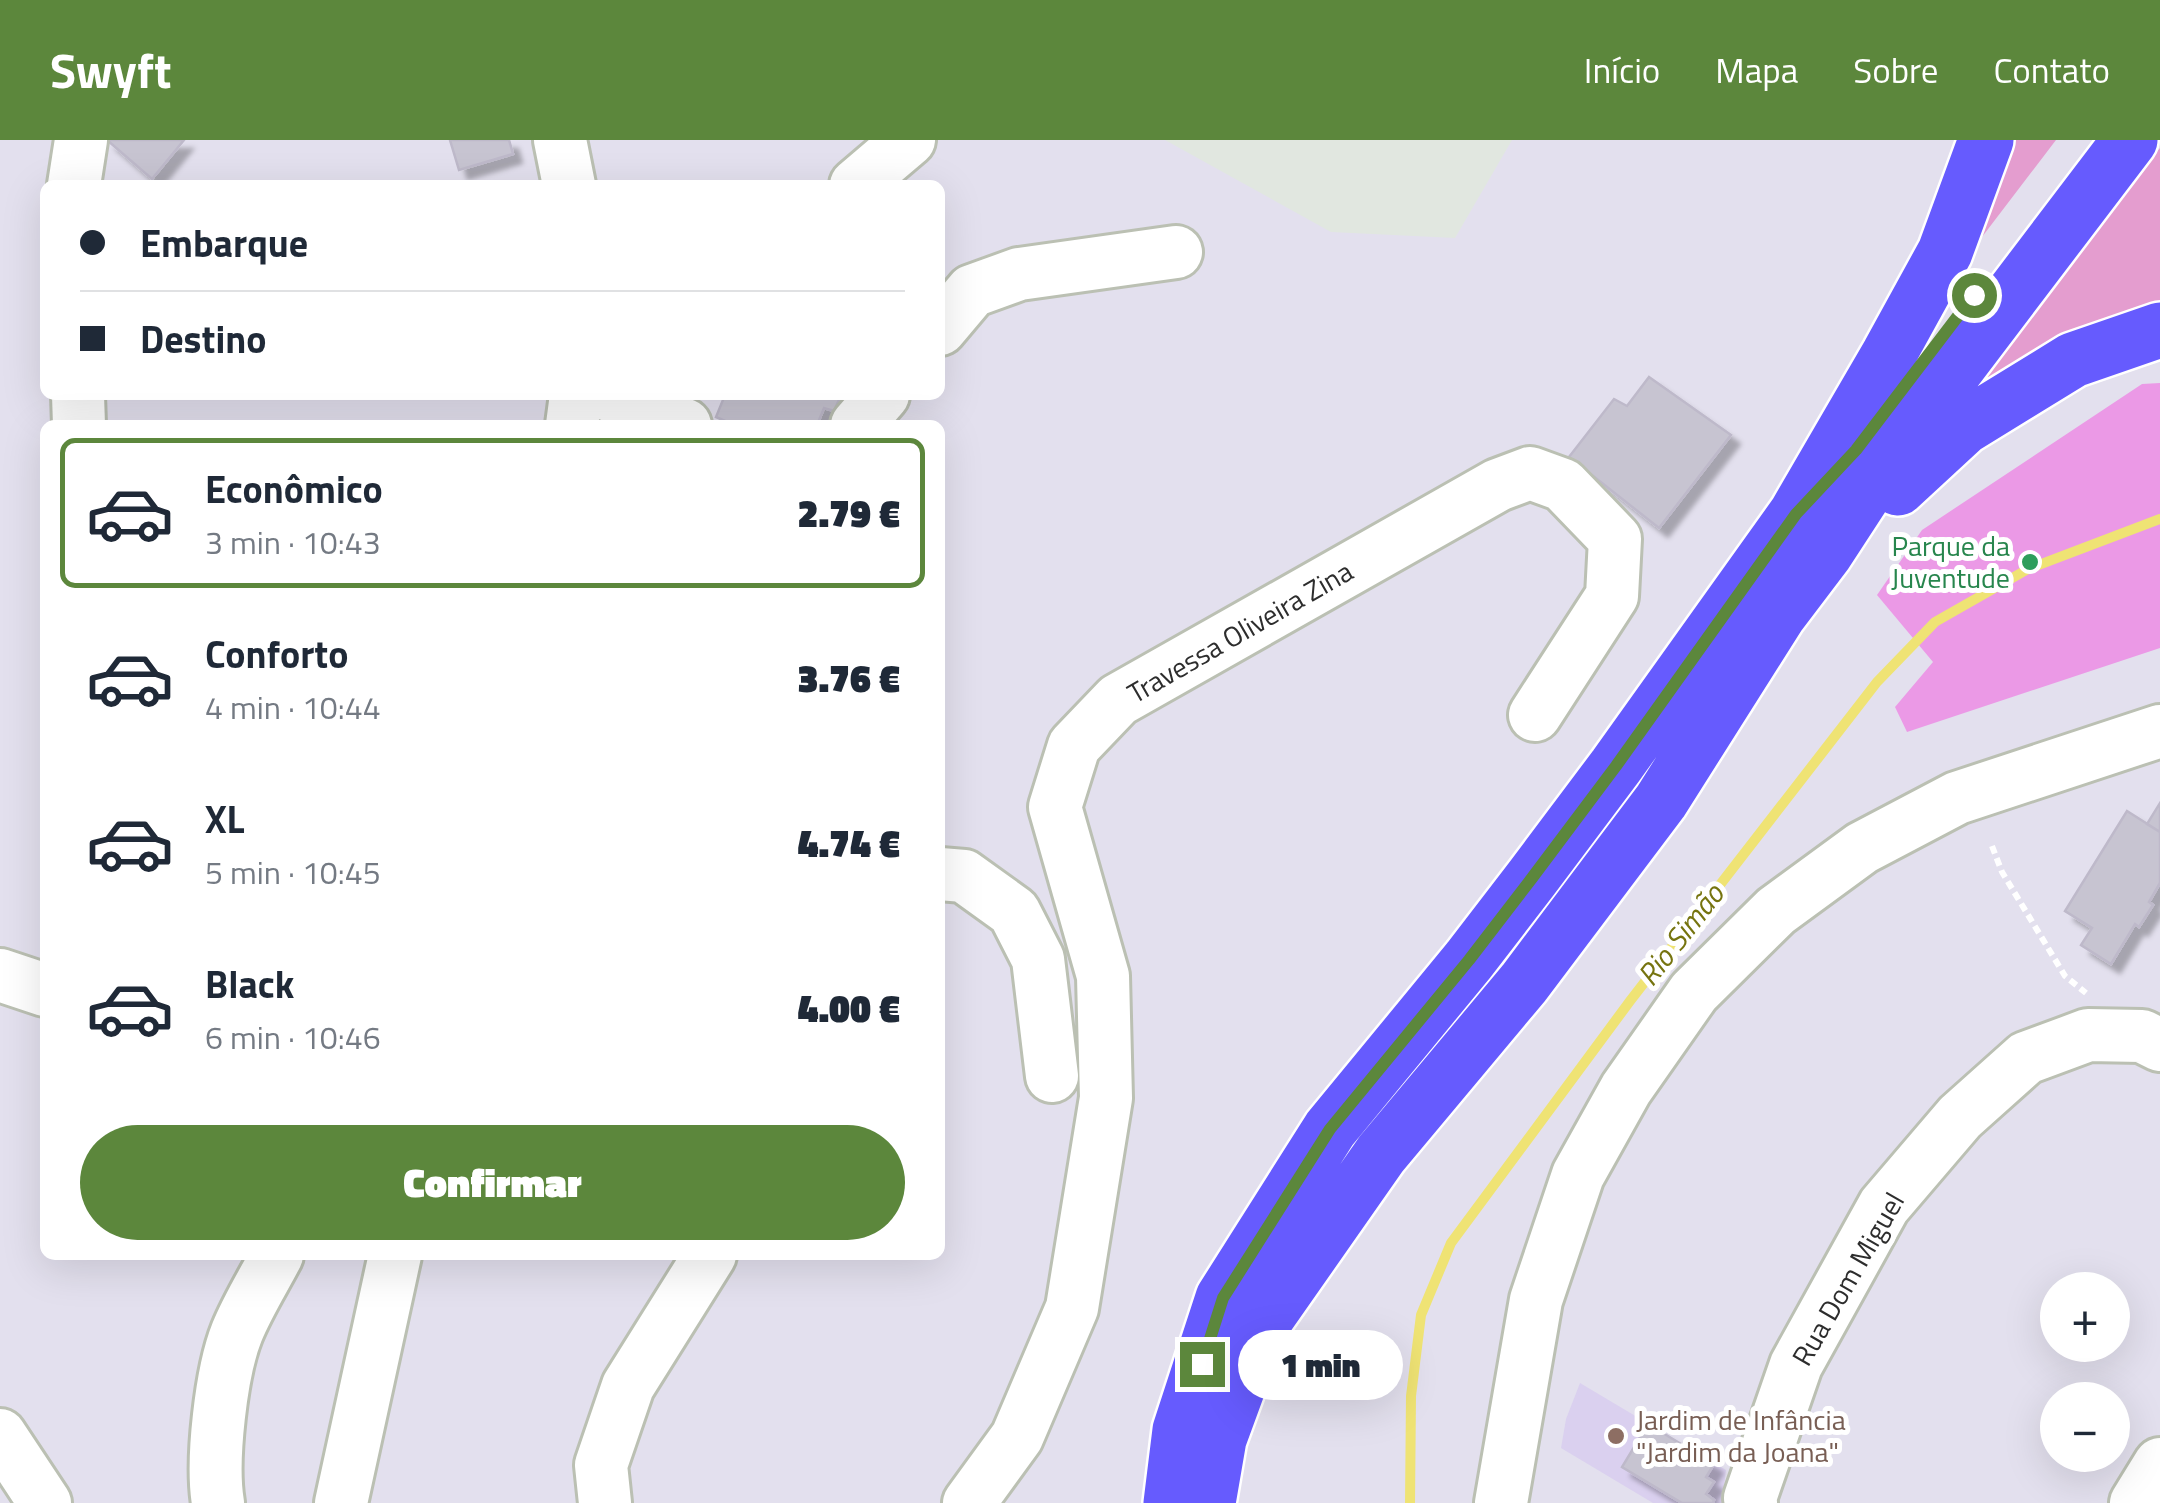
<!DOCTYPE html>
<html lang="pt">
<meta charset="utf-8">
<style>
body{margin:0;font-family:"Titillium Web",sans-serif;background:#f6f6f7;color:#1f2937;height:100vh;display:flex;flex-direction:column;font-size:38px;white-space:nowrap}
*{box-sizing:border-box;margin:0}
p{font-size:32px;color:#747a83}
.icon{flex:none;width:55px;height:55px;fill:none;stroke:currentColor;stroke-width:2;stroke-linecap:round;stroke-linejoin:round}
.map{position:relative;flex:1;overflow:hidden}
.sheet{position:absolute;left:40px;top:280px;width:905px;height:840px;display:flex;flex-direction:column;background:#fff;border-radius:15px;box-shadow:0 10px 40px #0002}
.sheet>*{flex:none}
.banner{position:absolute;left:40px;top:40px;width:905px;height:220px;border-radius:15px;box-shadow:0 10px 40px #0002;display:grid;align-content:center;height:220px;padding:0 40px;background:#fff}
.fabs{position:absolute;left:2040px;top:1132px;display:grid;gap:20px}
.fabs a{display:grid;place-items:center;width:90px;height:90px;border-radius:50%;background:#fff;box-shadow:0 10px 40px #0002;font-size:50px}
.end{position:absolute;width:45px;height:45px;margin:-22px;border:12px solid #5c873c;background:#fff;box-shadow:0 0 0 5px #fff}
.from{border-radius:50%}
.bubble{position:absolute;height:70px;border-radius:35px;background:#fff;box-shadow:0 10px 40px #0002;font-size:32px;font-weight:800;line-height:70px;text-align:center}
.banner b{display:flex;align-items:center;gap:35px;height:95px;font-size:38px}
.banner b+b{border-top:2px solid #e0e1e3}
.banner i{width:25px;height:25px;background:#1f2937}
ul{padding:18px 0 0;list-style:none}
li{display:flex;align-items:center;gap:30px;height:150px;margin:0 20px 15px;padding:0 20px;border:5px solid transparent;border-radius:15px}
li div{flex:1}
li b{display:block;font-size:38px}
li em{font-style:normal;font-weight:800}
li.on{border-color:#5c873c}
li>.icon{width:90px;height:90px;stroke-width:1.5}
.button{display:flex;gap:20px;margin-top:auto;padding:20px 40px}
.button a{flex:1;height:115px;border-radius:60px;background:#5c873c;color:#fff;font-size:40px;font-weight:800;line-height:115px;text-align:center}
header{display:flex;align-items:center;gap:60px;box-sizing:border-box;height:140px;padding:0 50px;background:#5c873c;color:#fff}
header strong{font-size:48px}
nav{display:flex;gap:55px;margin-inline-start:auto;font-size:35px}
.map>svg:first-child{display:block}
</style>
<header>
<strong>Swyft</strong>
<nav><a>Início</a><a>Mapa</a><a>Sobre</a><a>Contato</a></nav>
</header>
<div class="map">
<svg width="2160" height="1363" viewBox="0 0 2160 1363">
<defs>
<filter id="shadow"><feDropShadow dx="9" dy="9" stdDeviation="2.5" flood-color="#0004"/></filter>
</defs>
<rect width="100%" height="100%" fill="#e3e0ee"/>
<!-- industrial -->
<path fill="#e1e7e0" d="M1165 0H1512L1455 98 1331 92Z"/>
<!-- education -->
<path fill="#dad0ef" d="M1580 1243 1726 1330 1722 1363H1653L1561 1308 1566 1279Z"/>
<!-- green -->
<path fill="#e49dcf" d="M1996 0H2056L1953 135Z
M2160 8V161L2074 191 1946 276Z"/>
<!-- pitch -->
<path fill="#eb99e6" d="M2160 243V508L1907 592 1895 567 1933 522 1877 455 1922 390 2142 244Z"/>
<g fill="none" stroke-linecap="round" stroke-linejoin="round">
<!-- stream -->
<path stroke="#efe374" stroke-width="10" d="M1410 1363 1411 1256 1421 1175 1451 1103 1630 861 1877 542 1935 482 2028 429 2160 379"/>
</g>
<!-- building -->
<path fill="#c7c4d1" stroke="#beb9ca" stroke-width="2.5" filter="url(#shadow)" d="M107 0H184L152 39Z
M450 0H509L513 14 459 30Z
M1649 237 1731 295 1659 388 1569 317 1614 259 1627 266Z
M725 255H841L834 271 824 268 817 285H734L716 277Z
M2160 663V692L2147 684Z
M2127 671 2160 692V743L2149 762 2153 765 2139 787 2135 784 2111 824 2081 805 2092 788 2065 771Z
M1648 1284 1714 1324 1706 1337 1714 1342 1706 1354 1714 1360 1713 1363H1682L1622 1327Z"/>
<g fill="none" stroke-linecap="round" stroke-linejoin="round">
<defs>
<path id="minor" d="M560 0 569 45
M74 45 81 0
M856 45 909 0
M940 189 972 151 1019 134 1176 112
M78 255 79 285
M609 255 685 285
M572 285 576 255
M857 285 883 255
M940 734 964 736 1014 772 1038 819 1052 936
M0 835 45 850
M0 1295 45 1363
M218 1363C211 1321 221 1232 237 1192 248 1165 264 1140 277 1115
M341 1363 395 1115
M605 1363 601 1325 628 1246 710 1115
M969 1363 1017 1297 1072 1168 1106 958 1103 836 1055 667 1074 606 1118 560 1498 345 1530 333 1563 345 1615 399 1612 456 1535 575
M1501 1363 1536 1160 1578 1035 1626 949 1694 852 1776 771 1862 708 1957 658 2160 591
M1751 1363 1750 1358 1796 1225 1884 1066 1960 977 2026 918 2088 895 2142 896 2160 905
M2136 1363 2160 1324"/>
<path id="highway" d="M1898 348 1964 287 2073 220 2160 190
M1171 1363 1180 1290 1223 1158 1330 989 1469 820 1532 738 1616 626 1796 374 1889 214 1945 112 1986 0
M1208 1363 1219 1299 1260 1187 1381 1014 1524 843 1661 661 1778 476 1825 414 1881 328 2130 0"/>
</defs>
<!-- minor casing -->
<use href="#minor" stroke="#bbc0b3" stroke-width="58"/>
<!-- highway casing -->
<use href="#highway" stroke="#fff" stroke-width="60"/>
<!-- path -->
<path stroke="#fff" stroke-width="6" stroke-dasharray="8 5" stroke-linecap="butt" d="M1992 706 2002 732 2065 836 2086 853"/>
<!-- minor -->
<use href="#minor" stroke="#fff" stroke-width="52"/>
<!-- highway -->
<use href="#highway" stroke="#665bfe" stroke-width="55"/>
</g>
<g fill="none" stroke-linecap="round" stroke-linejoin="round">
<!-- route -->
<path stroke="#5c873c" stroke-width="12" d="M1202 1224 1223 1158 1330 989 1469 820 1532 738 1616 626 1796 374 1856 310 1974 155"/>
</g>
<!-- markers -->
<circle fill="#2e9e5b" stroke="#fff" stroke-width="4" cx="2030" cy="422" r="10"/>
<circle fill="#8d6e63" stroke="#fff" stroke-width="4" cx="1616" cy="1296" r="10"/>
<g text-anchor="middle" stroke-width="10" stroke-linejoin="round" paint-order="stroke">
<!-- leisure labels -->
<g font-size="28" fill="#27864d" stroke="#fff" text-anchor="end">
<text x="2010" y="416">Parque da<tspan x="2010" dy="32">Juventude</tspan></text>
</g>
<!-- street labels -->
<g font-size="28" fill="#2d2d2d" stroke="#fff">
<text transform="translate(1240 492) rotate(-30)" y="10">Travessa Oliveira Zina</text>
<text transform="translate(1848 1139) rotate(-60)" y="10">Rua Dom Miguel</text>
</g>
<!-- education labels -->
<g font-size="28" fill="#785e54" stroke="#fff" text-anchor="start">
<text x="1636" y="1290">Jardim de Infância<tspan x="1636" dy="32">"Jardim da Joana"</tspan></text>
</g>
<!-- water labels -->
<g font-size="30" font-style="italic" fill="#76740f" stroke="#fff">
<text transform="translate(1681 795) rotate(-52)" y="10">Rio Simão</text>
</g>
</g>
</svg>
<div class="fabs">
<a>+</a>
<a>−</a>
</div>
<i class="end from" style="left:1974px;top:155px"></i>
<i class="end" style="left:1202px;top:1224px"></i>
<div class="bubble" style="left:1238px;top:1190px;width:165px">1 min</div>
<div class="banner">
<b><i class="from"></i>Embarque</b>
<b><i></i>Destino</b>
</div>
<section class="sheet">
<ul>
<li class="on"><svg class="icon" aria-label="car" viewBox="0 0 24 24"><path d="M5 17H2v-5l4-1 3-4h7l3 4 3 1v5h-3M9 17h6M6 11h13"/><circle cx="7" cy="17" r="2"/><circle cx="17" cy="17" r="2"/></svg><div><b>Econômico</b><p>3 min · 10:43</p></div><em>2.79 €</em></li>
<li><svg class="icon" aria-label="car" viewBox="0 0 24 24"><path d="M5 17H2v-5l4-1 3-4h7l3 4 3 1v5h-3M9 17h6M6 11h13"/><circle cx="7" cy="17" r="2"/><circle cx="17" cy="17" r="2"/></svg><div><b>Conforto</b><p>4 min · 10:44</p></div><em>3.76 €</em></li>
<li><svg class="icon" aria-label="car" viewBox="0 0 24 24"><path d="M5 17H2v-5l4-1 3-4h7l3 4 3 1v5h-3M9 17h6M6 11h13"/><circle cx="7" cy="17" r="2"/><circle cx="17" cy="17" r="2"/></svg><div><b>XL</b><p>5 min · 10:45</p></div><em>4.74 €</em></li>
<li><svg class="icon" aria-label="car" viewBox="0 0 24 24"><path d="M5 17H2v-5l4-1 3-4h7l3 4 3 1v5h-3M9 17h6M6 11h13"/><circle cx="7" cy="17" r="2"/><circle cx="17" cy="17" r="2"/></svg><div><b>Black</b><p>6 min · 10:46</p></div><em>4.00 €</em></li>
</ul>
<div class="button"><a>Confirmar</a></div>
</section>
</div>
